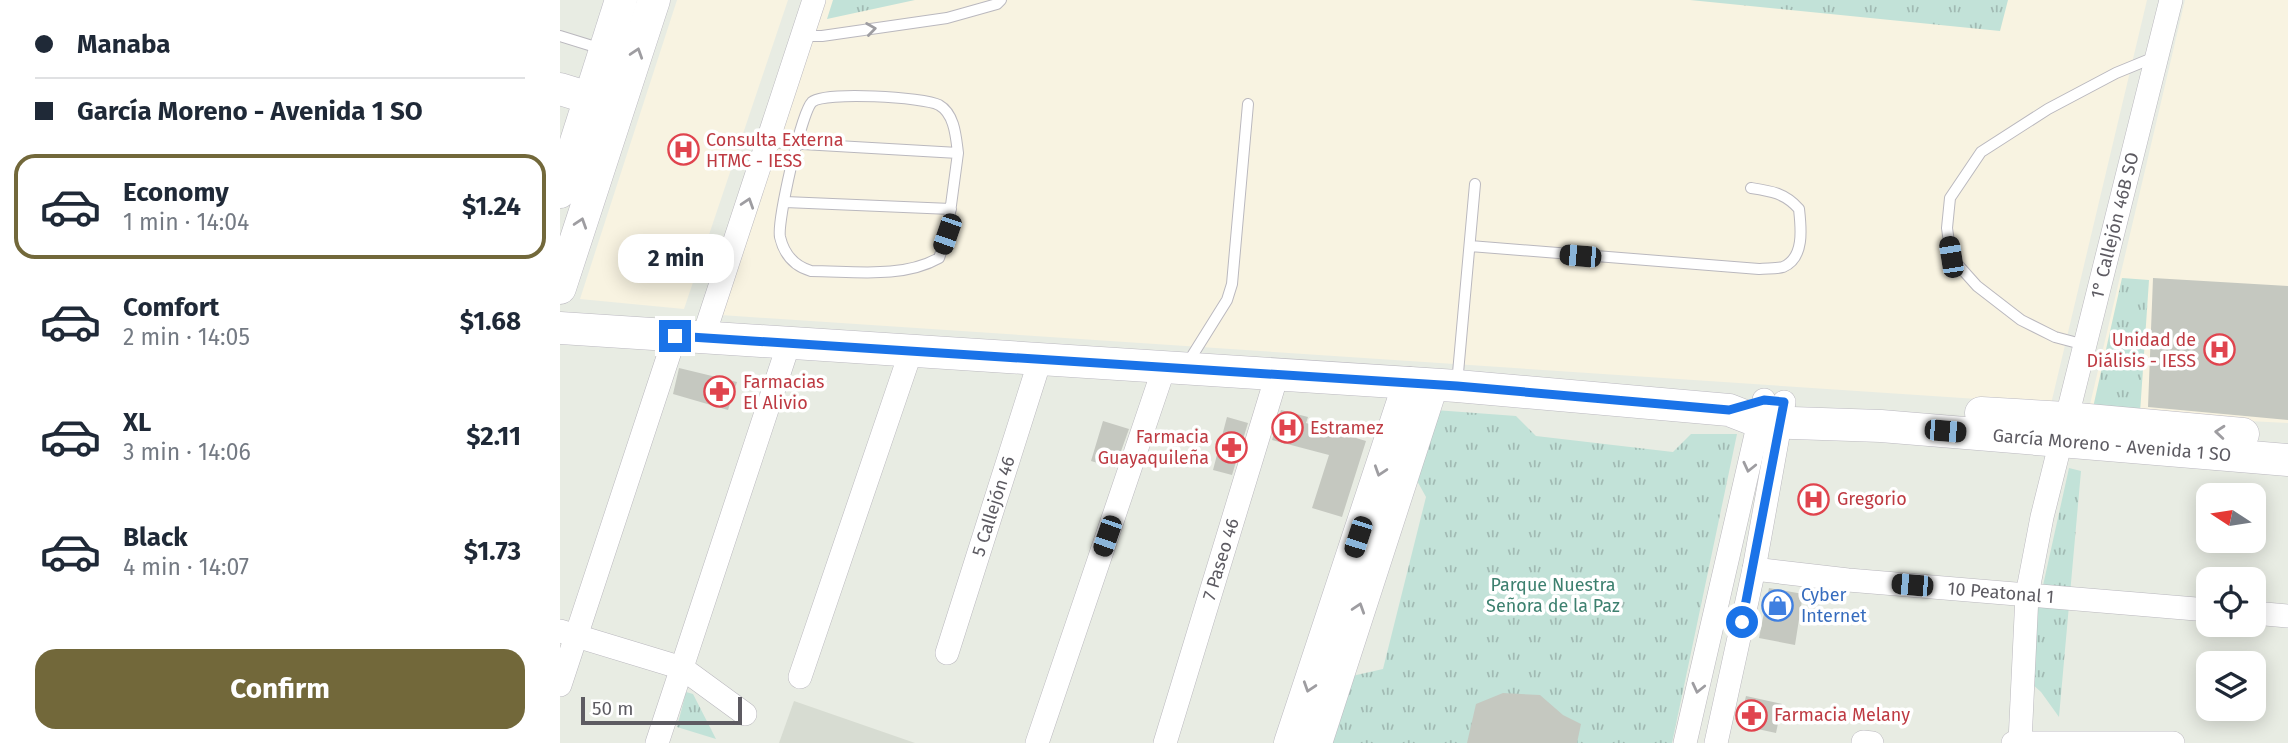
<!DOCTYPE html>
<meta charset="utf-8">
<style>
body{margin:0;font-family:"Fira Sans",sans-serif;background:#f6f6f7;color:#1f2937;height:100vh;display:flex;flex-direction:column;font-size:26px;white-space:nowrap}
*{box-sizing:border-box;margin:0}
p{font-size:23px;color:#747a83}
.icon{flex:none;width:38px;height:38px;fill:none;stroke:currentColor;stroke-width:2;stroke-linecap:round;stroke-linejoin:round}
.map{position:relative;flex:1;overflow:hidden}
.sheet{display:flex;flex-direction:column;background:#fff;width:560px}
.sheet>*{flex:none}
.banner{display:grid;align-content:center;height:154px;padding:0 35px;background:#fff}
.needle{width:46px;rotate:282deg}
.buttons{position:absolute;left:1636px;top:483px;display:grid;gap:14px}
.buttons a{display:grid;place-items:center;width:70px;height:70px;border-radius:14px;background:#fff;box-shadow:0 4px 18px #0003;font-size:35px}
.scale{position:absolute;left:21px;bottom:18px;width:161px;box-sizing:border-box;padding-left:7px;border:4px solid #5d5b62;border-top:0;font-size:19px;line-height:24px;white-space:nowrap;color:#5d5b62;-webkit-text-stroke:5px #fff;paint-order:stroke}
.end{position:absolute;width:32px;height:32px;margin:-16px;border:9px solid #1a73e8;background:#fff;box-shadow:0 0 0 4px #fff}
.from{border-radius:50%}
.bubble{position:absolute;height:49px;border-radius:21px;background:#fff;box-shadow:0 4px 18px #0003;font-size:23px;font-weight:700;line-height:49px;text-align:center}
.car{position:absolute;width:21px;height:42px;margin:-21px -10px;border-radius:9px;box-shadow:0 0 5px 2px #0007;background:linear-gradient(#222 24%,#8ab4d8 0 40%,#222 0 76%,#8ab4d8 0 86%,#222 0)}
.banner b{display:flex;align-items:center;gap:24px;height:66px;font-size:26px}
.banner b+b{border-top:2px solid #e0e1e3}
.banner i{width:18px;height:18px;background:#1f2937}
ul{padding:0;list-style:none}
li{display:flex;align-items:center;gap:21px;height:105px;margin:0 14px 10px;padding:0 21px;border:4px solid transparent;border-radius:21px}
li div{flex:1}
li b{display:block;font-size:26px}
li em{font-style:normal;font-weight:700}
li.active{border-color:#72683a}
li>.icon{width:63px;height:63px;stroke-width:1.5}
.action{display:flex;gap:14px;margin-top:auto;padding:14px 35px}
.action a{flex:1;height:80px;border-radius:21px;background:#72683a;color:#fff;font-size:28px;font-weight:700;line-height:80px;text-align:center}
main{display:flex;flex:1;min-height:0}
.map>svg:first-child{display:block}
</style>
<main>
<section class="sheet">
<div class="banner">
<b><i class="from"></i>Manaba</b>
<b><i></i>García Moreno - Avenida 1 SO</b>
</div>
<ul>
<li class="active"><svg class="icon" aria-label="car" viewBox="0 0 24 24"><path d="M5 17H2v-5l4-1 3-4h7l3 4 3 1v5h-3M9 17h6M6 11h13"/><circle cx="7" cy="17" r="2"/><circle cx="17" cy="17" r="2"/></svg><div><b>Economy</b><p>1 min · 14:04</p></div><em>$1.24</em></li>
<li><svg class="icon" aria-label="car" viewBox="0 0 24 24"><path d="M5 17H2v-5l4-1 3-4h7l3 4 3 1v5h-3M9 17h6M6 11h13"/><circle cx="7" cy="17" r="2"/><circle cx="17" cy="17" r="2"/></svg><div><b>Comfort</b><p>2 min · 14:05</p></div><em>$1.68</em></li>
<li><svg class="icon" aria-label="car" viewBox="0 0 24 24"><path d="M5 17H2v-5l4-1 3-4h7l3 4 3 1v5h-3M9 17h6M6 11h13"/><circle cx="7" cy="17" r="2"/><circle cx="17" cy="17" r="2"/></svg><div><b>XL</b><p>3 min · 14:06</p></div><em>$2.11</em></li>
<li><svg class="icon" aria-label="car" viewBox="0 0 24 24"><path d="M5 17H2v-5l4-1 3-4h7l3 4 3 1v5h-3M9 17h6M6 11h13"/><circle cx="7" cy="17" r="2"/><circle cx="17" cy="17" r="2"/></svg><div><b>Black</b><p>4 min · 14:07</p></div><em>$1.73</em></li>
</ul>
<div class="action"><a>Confirm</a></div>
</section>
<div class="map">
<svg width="1728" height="743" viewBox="0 0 1728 743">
<defs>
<pattern id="park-tufts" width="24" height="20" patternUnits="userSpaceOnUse" patternTransform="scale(1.75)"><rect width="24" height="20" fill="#c2e2d8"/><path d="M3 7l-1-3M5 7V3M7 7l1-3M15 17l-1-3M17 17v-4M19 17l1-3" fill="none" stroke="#a1bab3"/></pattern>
</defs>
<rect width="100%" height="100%" fill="#e8ece3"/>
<!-- education -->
<path fill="#d7dcd2" d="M234 701 355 743H219Z"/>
<!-- medical -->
<path fill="#f8f3e1" d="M117 0H228L124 309 20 299Z
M265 0H1587L1491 404 161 315Z
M1625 0H1728V423L1528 413Z"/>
<!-- park -->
<path fill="url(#park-tufts)" d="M273 0H355L267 19Z
M1130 0H1448L1440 31Z
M1562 278 1589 280 1580 413 1532 412Z
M875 410 956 416 976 436 1113 452 1131 434H1177L1112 743H770L792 676 823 669 866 497 855 477Z
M1509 468 1521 471 1499 717 1481 692 1463 676Z
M126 692 133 694 156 739 117 727Z"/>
<!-- building -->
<path fill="#c5c8c0" d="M1593 278 1728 286V420L1588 407Z
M119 368 177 382 168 410 113 394Z
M721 410 748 417 746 423 806 441 782 517 752 508 769 455 712 440Z
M667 417 688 423 672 475 653 470Z
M543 421 569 429 555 468 531 461Z
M1209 588 1243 594 1235 645 1199 638Z
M943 693 980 695 1003 715 1021 724 1017 743H907L916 704Z
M1186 696 1222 704 1216 733 1179 725Z"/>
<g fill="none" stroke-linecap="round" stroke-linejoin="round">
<defs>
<path id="lane" d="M0 36 42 49
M243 36H262L387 18 437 4 441 0
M208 142 398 153 387 235 379 258C342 279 292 271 251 271 234 266 224 254 220 237 217 222 241 113 252 102 264 91 364 97 379 105 395 114 396 138 398 153
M225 202 391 209
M910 246 1199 269C1206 268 1216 269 1223 267 1245 258 1241 227 1239 209 1225 193 1211 191 1191 188
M1525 345 1495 337 1461 320 1417 286 1391 257 1387 228 1390 198 1421 152 1488 109 1556 73 1595 57
M627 364 667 300 672 284 688 104
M897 384 915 184"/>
<g id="street">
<path d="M143 338 254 0"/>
<path id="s1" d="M1194 569 1288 580 1648 610"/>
<path d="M1694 613 1728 616"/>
<path d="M0 631 122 668 185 714"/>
<path id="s2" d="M387 653 480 360"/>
<path d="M240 677 351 351"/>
<path d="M0 685 115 336"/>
<path d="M1303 742 1312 743"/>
<path id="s3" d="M1460 742 1467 595 1482 517 1611 0"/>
<path d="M97 743 229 343"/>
<path d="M477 743 604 368"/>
<path id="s4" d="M605 743 717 375"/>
<path d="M1125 743 1204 400"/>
<path d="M1156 743 1194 569 1224 402"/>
<path d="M1453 743H1613"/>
</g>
<g id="secondary">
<path d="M0 89 49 104"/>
<path d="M0 192 61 0"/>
<path d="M0 288 94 0"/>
<path id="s5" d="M0 328 897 386 1169 410 1200 422 1321 426 1728 460"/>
<path d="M1421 413 1506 418 1683 434"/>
<path d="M730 743 849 383"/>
<path d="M756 743 872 385"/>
</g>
</defs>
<!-- lane casing -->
<use href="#lane" stroke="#bab8be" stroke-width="12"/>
<!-- street casing -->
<use href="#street" stroke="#bab8be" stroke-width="24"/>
<!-- secondary casing -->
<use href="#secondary" stroke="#bbb9c0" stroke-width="33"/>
<!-- lane -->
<use href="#lane" stroke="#fff" stroke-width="10"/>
<!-- street -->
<use href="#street" stroke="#fff" stroke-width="23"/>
<!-- secondary -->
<use href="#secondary" stroke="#fff" stroke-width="32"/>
</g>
<!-- one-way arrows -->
<defs><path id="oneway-chevron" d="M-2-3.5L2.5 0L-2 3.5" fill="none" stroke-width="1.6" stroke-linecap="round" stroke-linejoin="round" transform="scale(1.75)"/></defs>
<g stroke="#9e9da1">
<use href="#oneway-chevron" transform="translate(311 29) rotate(-8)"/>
<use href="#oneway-chevron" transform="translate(77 53) rotate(-72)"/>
<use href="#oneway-chevron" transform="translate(188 203) rotate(-72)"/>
<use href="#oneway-chevron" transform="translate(21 223) rotate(-72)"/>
<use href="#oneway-chevron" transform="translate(1660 432) rotate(-175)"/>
<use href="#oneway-chevron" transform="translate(1189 467) rotate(103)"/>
<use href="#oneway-chevron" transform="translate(820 471) rotate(108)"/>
<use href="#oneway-chevron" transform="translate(799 608) rotate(-72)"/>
<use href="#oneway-chevron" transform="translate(749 687) rotate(108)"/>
<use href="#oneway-chevron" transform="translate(1138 688) rotate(103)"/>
</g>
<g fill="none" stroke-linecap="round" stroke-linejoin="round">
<!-- route -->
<path stroke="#1a73e8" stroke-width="9" d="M115 336 897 386 1169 410 1204 400 1224 402 1182 622"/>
</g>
<!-- icons -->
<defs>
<symbol id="hospital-ring" viewBox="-11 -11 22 22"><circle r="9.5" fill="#fff" stroke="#e0444e" stroke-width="1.5"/><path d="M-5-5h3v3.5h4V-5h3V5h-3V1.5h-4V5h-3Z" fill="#e0444e"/></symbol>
<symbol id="pharmacy-ring" viewBox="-11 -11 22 22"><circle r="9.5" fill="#fff" stroke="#e0444e" stroke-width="1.5"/><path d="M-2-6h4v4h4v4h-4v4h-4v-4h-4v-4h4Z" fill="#e0444e"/></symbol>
<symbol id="shop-ring" viewBox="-11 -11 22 22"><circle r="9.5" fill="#fff" stroke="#3f7fe0" stroke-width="1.5"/><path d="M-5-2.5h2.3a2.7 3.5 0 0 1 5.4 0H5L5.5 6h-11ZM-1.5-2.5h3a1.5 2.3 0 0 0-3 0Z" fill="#3f7fe0"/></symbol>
</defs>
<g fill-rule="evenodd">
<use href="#hospital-ring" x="106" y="132" width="35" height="35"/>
<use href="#hospital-ring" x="1642" y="332" width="35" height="35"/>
<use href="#pharmacy-ring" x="142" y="374" width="35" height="35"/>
<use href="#hospital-ring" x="710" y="410" width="35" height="35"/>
<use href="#pharmacy-ring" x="654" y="430" width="35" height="35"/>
<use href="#hospital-ring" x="1236" y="482" width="35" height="35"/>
<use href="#shop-ring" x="1200" y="588" width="35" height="35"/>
<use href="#pharmacy-ring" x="1174" y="698" width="35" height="35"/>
</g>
<g text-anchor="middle" stroke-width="7" stroke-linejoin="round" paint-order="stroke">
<!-- health labels -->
<g font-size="18" fill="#be3a42" stroke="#fff" text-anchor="start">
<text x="146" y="146">Consulta Externa<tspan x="146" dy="21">HTMC - IESS</tspan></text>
<text x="1636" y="346" text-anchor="end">Unidad de<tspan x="1636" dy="21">Diálisis - IESS</tspan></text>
<text x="183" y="388">Farmacias<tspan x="183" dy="21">El Alivio</tspan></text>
<text x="750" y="434">Estramez</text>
<text x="649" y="443" text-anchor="end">Farmacia<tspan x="649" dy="21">Guayaquileña</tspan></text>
<text x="1277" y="505">Gregorio</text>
<text x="1214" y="721">Farmacia Melany</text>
</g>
<!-- street labels -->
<g font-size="18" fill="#5d5b62" stroke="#fff">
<text dy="6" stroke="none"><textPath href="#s3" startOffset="527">1° Callejón 46B SO</textPath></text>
<text dy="6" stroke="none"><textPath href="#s5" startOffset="1558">García Moreno - Avenida 1 SO</textPath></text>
<text dy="6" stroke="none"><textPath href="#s2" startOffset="154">5 Callejón 46</textPath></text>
<text dy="6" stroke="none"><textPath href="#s4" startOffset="192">7 Paseo 46</textPath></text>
<text dy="6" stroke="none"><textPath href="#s1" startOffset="248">10 Peatonal 1</textPath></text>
</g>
<!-- park labels -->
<g font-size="18" fill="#3d806f" stroke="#fff">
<text x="993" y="591">Parque Nuestra<tspan x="993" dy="21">Señora de la Paz</tspan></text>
</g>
<!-- shop labels -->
<g font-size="18" fill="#366cbe" stroke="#fff" text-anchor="start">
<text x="1241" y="601">Cyber<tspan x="1241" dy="21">Internet</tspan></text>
</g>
</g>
</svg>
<div class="buttons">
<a><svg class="needle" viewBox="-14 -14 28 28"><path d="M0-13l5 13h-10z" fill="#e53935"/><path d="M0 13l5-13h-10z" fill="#747a83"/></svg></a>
<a><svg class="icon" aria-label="locate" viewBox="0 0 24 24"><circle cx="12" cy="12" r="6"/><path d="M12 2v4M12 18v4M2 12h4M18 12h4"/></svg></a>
<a><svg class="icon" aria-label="layers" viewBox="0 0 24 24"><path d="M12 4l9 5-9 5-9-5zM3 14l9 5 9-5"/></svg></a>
</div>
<div class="scale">50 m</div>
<i class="end from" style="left:1182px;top:622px"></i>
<i class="end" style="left:115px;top:336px"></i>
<div class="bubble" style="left:58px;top:234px;width:116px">2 min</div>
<i class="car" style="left:387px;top:234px;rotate:199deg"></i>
<i class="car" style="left:1020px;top:256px;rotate:275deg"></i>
<i class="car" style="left:1391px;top:257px;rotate:351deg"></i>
<i class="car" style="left:1385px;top:431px;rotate:95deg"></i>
<i class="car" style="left:547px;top:536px;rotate:199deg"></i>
<i class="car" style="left:798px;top:537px;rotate:198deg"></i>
<i class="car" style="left:1352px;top:585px;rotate:275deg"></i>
</div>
</main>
